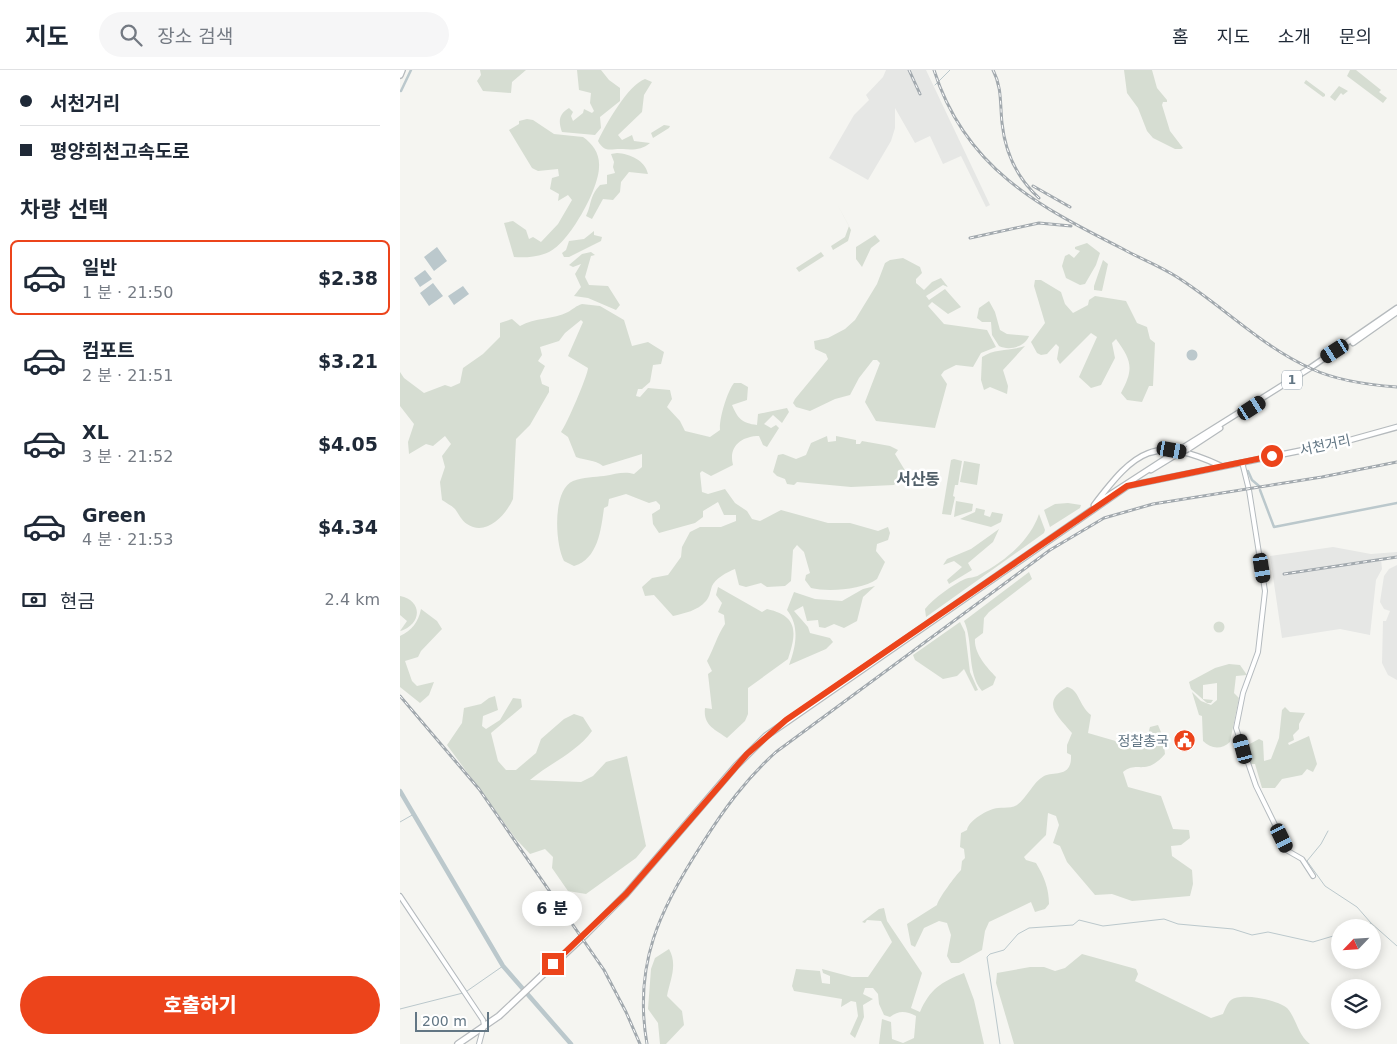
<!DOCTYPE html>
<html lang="ko">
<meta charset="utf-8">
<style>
body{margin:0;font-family:"DejaVu Sans","Noto Sans KR",sans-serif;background:#f6f6f7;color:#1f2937;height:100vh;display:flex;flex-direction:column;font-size:19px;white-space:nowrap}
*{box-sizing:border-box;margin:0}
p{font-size:16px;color:#747a83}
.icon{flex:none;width:28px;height:28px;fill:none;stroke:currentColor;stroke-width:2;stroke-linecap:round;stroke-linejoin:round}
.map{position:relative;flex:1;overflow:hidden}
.side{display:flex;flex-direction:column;background:#fff;width:400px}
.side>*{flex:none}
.hud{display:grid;align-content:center;height:110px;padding:0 20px;background:#fff}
.needle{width:32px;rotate:245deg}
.buttons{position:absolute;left:931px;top:849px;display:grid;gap:10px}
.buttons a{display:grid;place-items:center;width:50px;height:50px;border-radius:50%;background:#fff;box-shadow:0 2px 12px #0003;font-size:25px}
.scale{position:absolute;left:15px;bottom:12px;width:74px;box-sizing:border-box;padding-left:5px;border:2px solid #627684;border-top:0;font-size:14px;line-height:18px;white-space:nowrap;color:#627684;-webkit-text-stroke:4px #fff;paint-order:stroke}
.end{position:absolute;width:22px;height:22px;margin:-11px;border:6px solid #ec441b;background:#fff;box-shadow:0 0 0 2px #fff}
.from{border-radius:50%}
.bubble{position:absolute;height:35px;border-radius:18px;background:#fff;box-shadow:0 2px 12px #0003;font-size:16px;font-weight:800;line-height:35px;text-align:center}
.car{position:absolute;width:15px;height:30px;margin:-15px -8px;border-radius:6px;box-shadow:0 0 4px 1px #0007;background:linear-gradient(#222 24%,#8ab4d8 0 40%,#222 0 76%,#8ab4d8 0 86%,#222 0)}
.hud b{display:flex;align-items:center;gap:18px;height:48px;font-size:19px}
.hud b+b{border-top:1px solid #e0e1e3}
.hud i{width:12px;height:12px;background:#1f2937}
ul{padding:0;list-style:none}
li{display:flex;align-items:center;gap:15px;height:75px;margin:0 10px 8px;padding:0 10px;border:2px solid transparent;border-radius:8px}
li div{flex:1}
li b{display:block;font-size:19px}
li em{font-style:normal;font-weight:800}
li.selected{border-color:#ec441b}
li>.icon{width:45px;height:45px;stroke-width:1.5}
h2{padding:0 20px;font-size:22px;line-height:60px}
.pay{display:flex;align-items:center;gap:12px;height:55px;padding:0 20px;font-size:19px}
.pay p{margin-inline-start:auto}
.button{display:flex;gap:10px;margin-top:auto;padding:10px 20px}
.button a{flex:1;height:58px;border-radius:30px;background:#ec441b;color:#fff;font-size:20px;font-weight:800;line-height:58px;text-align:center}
header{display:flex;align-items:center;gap:30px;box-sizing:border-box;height:70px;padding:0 25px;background:#fff;border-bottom:1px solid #e0e1e3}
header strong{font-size:24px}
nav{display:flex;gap:28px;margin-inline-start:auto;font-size:18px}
.search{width:350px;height:45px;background:#f6f6f7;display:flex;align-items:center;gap:12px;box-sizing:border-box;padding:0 18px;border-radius:28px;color:#747a83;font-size:19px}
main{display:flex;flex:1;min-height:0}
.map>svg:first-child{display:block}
</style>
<header>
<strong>지도</strong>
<div class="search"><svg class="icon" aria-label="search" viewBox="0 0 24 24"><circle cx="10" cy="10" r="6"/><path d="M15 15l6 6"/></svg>장소 검색</div>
<nav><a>홈</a><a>지도</a><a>소개</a><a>문의</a></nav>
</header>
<main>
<section class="side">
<div class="hud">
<b><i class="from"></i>서천거리</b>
<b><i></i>평양희천고속도로</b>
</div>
<h2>차량 선택</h2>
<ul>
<li class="selected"><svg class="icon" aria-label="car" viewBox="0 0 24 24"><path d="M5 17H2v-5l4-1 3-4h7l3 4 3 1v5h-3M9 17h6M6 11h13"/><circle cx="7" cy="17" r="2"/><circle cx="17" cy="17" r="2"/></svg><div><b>일반</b><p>1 분 · 21:50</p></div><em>$2.38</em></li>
<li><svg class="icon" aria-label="car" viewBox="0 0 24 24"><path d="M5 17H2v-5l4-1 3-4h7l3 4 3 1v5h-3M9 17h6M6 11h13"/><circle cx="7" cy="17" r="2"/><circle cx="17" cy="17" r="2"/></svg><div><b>컴포트</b><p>2 분 · 21:51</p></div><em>$3.21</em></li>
<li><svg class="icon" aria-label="car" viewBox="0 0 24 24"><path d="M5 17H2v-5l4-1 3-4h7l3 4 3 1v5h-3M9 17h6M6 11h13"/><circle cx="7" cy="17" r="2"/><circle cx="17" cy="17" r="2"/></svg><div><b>XL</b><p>3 분 · 21:52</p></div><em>$4.05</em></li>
<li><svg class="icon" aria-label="car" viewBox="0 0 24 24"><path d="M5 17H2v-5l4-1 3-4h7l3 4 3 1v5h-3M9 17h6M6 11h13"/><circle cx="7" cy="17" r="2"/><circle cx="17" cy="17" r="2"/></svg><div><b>Green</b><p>4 분 · 21:53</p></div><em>$4.34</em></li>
</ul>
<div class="pay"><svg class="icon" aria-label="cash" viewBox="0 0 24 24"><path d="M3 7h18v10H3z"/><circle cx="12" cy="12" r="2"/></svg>현금<p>2.4 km</p></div>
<div class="button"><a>호출하기</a></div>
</section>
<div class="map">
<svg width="997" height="974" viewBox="0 0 997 974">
<rect width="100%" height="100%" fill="#f5f5f1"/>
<!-- built -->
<path fill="#e6e7e5" d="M486 0H526L590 135 586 137 561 86 543 94 530 66 515 73 495 38V58L491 71 468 110 429 88 454 45 469 30 466 25 483 7Z
M933 477 971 484 997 482V486L981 489 982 499 976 510 970 565 940 559 882 568 870 486Z
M997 495V610L988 605 982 593 983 551H986L990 541 984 539 980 532 984 506 989 499Z"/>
<!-- green -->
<path fill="#d6ddd2" d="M80 0H126L112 12 111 23 83 21 77 11 81 5Z
M177 0H201L209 10 220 18V31L200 47 201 58 195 65 162 62C158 51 159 44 169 38L173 42 171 46 173 51 183 43 184 39 192 43 194 41 190 33 191 23 179 20Z
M724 0H752L757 18 767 30V32H763L762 35 770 61 783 78 781 79H775L753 68 747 61 738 38 727 23Z
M950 0H956L981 20 979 22 987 28 983 33 947 6Z
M245 9 252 12 244 25 242 42 218 65 222 70 232 65 234 71 250 73C242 80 232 80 223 79 212 78 205 84 198 71 206 54 228 15 245 9Z
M906 10 925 24V26L923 27 904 13Z
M939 16 948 21 943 25 941 23 935 31 930 27Z
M127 49 133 50 154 64 183 67C193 74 200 84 199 97 199 119 169 173 149 182 139 187 125 188 114 187L104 153 113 151 126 160 129 169 133 167 141 172 158 154 172 130 168 125 158 131 159 124 150 119 152 108 159 106 158 99 138 101 132 98 109 60 119 54V51Z
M264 55 270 56 269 58 253 68 251 63Z
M217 83C230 84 245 90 248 104L229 102 221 112 220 122 213 130 203 129 192 149 186 146C192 134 189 127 200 115L207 114V105L215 103 213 97 214 92 211 84Z
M436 132 451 160 448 171 433 180 431 176 445 167 449 156Z
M194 161V165L202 167 201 171 169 187H164L162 183 166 180 169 171 184 169Z
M475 165 480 171 471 178 462 197 456 189V177Z
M687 173 700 183 696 195 685 214 680 215 666 208 662 196 665 186 669 184 674 188 680 181 675 179V177Z
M191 182 195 185 191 186 185 207 189 215 208 216 220 235 216 240 188 228 174 226 181 217 175 204 181 194 173 197 169 195 182 184Z
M421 182 424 186 399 202 396 198Z
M503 188 520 197 522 203 516 209V213L524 220 532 212 541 208 548 217 543 215 526 226 529 230 545 219 561 237 548 244 532 232 528 236 544 254 587 260 596 277 581 283 573 297 556 295 544 301 541 305 547 314 535 358 476 351 465 332 480 293 477 290H473L459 308 450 325 435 329 410 341 396 337 393 333 395 329 428 289 426 284 415 279 414 271 428 268 445 259 455 250 477 214 485 193 490 190Z
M703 190 708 194 702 221 694 220V216Z
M635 210H641L661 222 665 234 673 243 688 235 689 230 695 226 726 231 737 253 747 257 750 269 755 273 753 316H749L742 332 727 330 721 323C734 299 732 291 716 269L712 273 715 288 701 315 691 318 679 307 697 267 691 263 660 294 657 289 659 277 656 274 647 284 641 285 637 283 631 272 645 253 634 216Z
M589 231 595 242 600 260 607 264 629 266C625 277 609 281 599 276L592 265 591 252H582L577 248 579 238Z
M182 234 200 236 224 250 232 276 248 272 264 282 261 294 253 295 250 312 242 319H238L236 326 240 327 248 318 270 320 272 329 267 337 280 351 285 361 310 367 320 360C319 349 327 322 334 313H341L348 317 347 330 332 335C338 349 342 353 357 355L358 344 387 338 389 342 382 353 373 345 364 354 371 358 376 355 379 358 367 377 363 375 359 366C342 366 328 376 333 395L311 406 302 401 300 403 302 422 308 424 325 419 335 433 347 441 352 449 360 451 381 440 428 453H450L478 461 488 457 490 463 488 470 477 474 476 481 485 492 477 509C462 520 428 522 411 518L405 510 406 505 410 503 404 482 397 475 393 480 391 511 385 516 367 517 361 513 346 517 339 515 335 499C327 502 315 509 312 516 310 522 310 526 306 531 297 541 285 543 273 546L254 525 245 526 242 517 252 508 268 505 281 487 282 477 290 462 300 457H321L336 451V445H324L318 432 303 441V447L295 453 259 463 253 454 252 444 260 439V435L256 431 249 433 226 424 209 429 208 436 204 438C201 460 198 489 174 496L164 491C155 474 152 420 173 411 183 407 195 407 204 406 216 404 224 401 234 404L242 397V384L203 396C194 389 186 391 176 387L168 367 161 362C166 356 188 305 188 298L168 286 183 252 181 250 165 263 159 271 140 277 142 285 138 291 145 296 140 306 142 314 149 317V322L130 355 116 369 113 429C106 445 86 467 67 454 61 450 59 444 55 439 51 435 46 433 42 430L40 412 45 397 42 386 51 374 45 366 33 376 26 374 9 384 8 372 14 354 0 336V302L4 308 24 323 45 315 51 317 60 313 63 298 83 284 100 267V253L112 249 120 256C135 247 153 250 168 242 173 239 176 236 182 234Z
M625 276 603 300 608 316 607 324 590 317 584 320 581 310 582 287C595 278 611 281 625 276Z
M427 366 428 372 436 371V366L456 370V374H460L462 371 490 376 498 380 495 384 506 402 494 415 451 417 397 412 394 415 387 414 385 409 377 406 373 402 378 385 383 384 396 389 406 385 411 373Z
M554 389 562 391 558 415H555L553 426 555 427 551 445 542 444 551 390Z
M564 391 580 394 577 415 560 412Z
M556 431 573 434 572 441 554 447Z
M668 433 681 435 680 438 650 457 644 440 655 434Z
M576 438 585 440 584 445 590 447 592 442 603 444 601 452 591 457 560 449 575 442Z
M639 444 645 460 644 463 526 547 525 539C534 528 552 515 565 509 569 507 575 508 579 505 605 491 630 471 639 444Z
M599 459 593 472 568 493 572 500 549 514 547 510 562 497 554 491 543 495 547 489 571 479Z
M629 502 632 509 589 542 584 548 583 563 575 569C574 584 587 597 596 607L593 615 582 621C566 602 574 572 564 551Z
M475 516 463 527 457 551 444 558 434 554 425 558 419 557 418 550 407 551 403 536 394 541 408 557 410 563 430 568 433 572 426 579 389 595C396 577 400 556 387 540L394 522 415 529 442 531 463 519Z
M318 517 362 542 367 539C398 546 397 562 388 589L348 618V644L345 651 327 668C314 659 303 655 305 638L312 639 308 604 312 601 307 591C314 578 317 566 325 554L324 545 318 542 322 533 316 525Z
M0 526C24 531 21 555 0 561L7 551 0 545Z
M21 539 37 551 42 559 21 581 18 587 5 591 12 611 17 616 34 612 29 625 20 633 0 617V566C12 560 18 553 21 539Z
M813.5 557a5.5 5.5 0 1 1 11 0a5.5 5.5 0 1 1-11 0Z
M560 552 565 562 570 602 578 620 575 621 564 599 557 606 543 609 515 590 513 585Z
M829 594 840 595 847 605 836 606 834 623 839 628 830 672C821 680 811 679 803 671L802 646 799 645 792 622 801 631 811 635 817 630V613L803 615V629L813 630 811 633H807L791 619 789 612 815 598Z
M667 617C679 619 679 636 691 645L688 663 719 672 735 666 744 678 750 657 758 655 763 667 765 684C745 707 738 690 723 702L728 717 761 726 773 759 789 760 790 768 781 775 771 776 772 786 792 800 793 814 790 826 732 831 712 824 695 825 667 792 660 776 653 773 659 755 656 746 648 743 646 765 624 787 626 790 636 793C644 806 649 819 649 834L645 839 635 842 631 832 589 852 585 861 582 880 559 893H551L547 886 551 865 547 853 539 851 524 858 515 877 511 875 507 854 537 835C538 829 556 805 561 800L562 791 565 788 564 779 560 777 561 763 567 760C569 750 588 739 598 738 604 737 611 739 617 735 627 728 633 712 644 706 655 701 672 708 671 685L667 683V675L672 663C658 646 640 633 667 617Z
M95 626 98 640 83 646 82 656 86 659 100 650 113 628 121 629 122 637 91 663 98 691 106 700H116L136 683 141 669 164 649 174 644 183 647 192 661C176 683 150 693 130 710L181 712 193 706 206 692 227 686 246 776 236 788 186 824 168 821 152 798 153 787 145 779 130 784 116 769 47 675 62 653 64 638 81 634 89 628Z
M885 637 890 642 905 643 899 654V659L893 665 894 670 888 673 889 675 909 666 917 694 913 702 907 699 902 705 882 709 875 718H862L855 694H850L845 680 846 676 859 669 863 671 864 691 871 689 879 668 882 640Z
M484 838 487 851 522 903 511 938 520 942C530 919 541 912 564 903L574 930 584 974H479L482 949 491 952 492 969 503 973 514 968 516 946C506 941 499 940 490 947L484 945 479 934 478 924 473 918H465L463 924 473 929 463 935 464 947 455 968 450 964 458 946 456 932 451 931 441 937 442 929 394 921 392 916 396 899 420 901 422 913 430 914V906L423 903 422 899 452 907H468L492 872 481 851 467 850 465 853 462 852 479 839Z
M269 879C278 895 270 910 267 926L282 941 284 955 266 974H260L258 953 248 939 251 899 255 888Z
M682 884 736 899 738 904 735 911 811 948 823 944C825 940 827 933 831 930 841 922 878 930 887 938 897 949 897 964 910 974H614L596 913 597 903 630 897H644L655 901 665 898Z"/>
<!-- water -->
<path fill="#bbc8cc" d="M37 177 47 191 34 201 24 187Z
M25 200 32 209 20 217 14 208Z
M33 213 43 226 29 236 20 223Z
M63 216 69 224 54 235 48 226Z
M786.5 285a5.5 5.5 0 1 1 11 0a5.5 5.5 0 1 1-11 0Z"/>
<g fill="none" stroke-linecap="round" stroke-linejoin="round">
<!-- stream -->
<path stroke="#bbc8cc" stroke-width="1" d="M535 15 550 0
M0 752 14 744
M928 761 921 774 907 791 925 816 957 837 971 853
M958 858 971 853 997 876
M67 921 103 896
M0 939 63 923
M600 974 587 887 590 884 604 880 618 864 629 858 673 855 679 850 703 856 764 849 778 854 833 859 852 865 868 862 913 872 940 864"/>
<!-- canal -->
<path stroke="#bbc8cc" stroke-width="2.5" d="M1 21 11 0
M848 401 852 410 859 416
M860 420 874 457 997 433"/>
<!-- river -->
<path stroke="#bbc8cc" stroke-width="4.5" d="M0 721 103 896 171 974"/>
<defs>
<path id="secondary" d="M842 392 849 420 865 521 858 582 843 623 836 658 856 716 888 781 902 789 913 806
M0 826 83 950 84 955 79 974"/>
<path id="primary" d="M953 273 997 242
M784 377 910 298 997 238
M788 379 820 358
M751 400 774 386
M727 416 943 372 997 357
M700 431 771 385
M694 435C736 380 754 365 821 396"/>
<path id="highway" d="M0 5 2 0
M58 974 99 946 186 864 226 824 336 696 366 666 727 416"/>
</defs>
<!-- secondary casing -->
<use href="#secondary" stroke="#b4babe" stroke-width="6"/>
<!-- primary casing -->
<use href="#primary" stroke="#b5babd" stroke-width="7"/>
<!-- highway casing -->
<use href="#highway" stroke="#b6babd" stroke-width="8"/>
<!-- secondary -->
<use href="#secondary" stroke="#fff" stroke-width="4"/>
<!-- primary -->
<use href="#primary" stroke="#fff" stroke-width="4.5"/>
<!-- highway -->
<use href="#highway" stroke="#fff" stroke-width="5.5"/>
<defs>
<path id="rail" d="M509 0 520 24
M534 0C565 98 638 136 723 179 741 189 760 196 777 207 823 236 862 277 912 299 938 311 969 315 997 317
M593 0C602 17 600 34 602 53 605 82 617 108 639 128
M633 116 670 137
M570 168 639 153 671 156
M884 504 997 487
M0 626 79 719 204 900 226 942 240 974
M247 974C233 894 260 839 302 774 324 739 346 709 376 682L650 480 704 448 753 434 922 407 997 392"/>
</defs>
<!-- rail casing -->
<use href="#rail" stroke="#a2a9ae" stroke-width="3"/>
<!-- rail -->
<use href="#rail" stroke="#fff" stroke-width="1" stroke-dasharray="4" stroke-linecap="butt"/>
<defs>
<path id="primary-bridge" d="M771 385 784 377
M774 386 788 379"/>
</defs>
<!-- primary-bridge casing -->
<use href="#primary-bridge" stroke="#b5babd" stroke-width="7" stroke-linecap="butt"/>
<!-- primary-bridge -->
<use href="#primary-bridge" stroke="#fff" stroke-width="4.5"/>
</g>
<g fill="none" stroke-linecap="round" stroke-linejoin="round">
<!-- route -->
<path stroke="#ec441b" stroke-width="6" d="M153 894 226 824 347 684 386 650 727 416 872 386"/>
</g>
<!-- icons -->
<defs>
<symbol id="civic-disc" viewBox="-11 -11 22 22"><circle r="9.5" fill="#ec441b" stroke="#fff"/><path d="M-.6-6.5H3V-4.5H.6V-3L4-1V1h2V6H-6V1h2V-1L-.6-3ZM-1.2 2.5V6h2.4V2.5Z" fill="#fff"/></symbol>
</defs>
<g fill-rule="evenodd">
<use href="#civic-disc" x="772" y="658" width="25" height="25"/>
</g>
<g text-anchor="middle" stroke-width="5" stroke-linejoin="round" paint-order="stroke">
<!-- shield labels -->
<rect fill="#fff" stroke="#919fa9" stroke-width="1" x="882" y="300.5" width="20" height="19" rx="4"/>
<g font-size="12" font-weight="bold" fill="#627684">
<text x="892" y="314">1</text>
</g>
<!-- street labels -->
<g font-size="14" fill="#627684" stroke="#fff">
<text transform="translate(925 375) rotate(-12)" y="5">서천거리</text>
</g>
<!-- poi labels -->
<g font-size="14" fill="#627684" stroke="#fff" text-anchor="end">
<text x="769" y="676">정찰총국</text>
</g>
<!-- quarter labels -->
<g font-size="16" font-weight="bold" fill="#515f69" stroke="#fff">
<text x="518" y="415">서산동</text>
</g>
</g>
</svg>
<div class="buttons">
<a><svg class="needle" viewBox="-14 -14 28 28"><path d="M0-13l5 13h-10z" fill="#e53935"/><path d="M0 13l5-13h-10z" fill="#747a83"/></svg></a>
<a><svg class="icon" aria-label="layers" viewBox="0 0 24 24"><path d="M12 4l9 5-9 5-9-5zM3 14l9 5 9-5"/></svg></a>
</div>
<div class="scale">200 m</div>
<i class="end from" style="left:872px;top:386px"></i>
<i class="end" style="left:153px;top:894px"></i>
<div class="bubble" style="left:122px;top:821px;width:60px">6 분</div>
<i class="car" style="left:935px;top:281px;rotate:237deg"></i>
<i class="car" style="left:852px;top:338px;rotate:57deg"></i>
<i class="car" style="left:772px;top:380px;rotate:100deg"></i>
<i class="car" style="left:862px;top:498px;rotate:171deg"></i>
<i class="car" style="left:843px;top:679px;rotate:345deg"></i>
<i class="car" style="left:882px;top:768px;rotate:154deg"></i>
</div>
</main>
